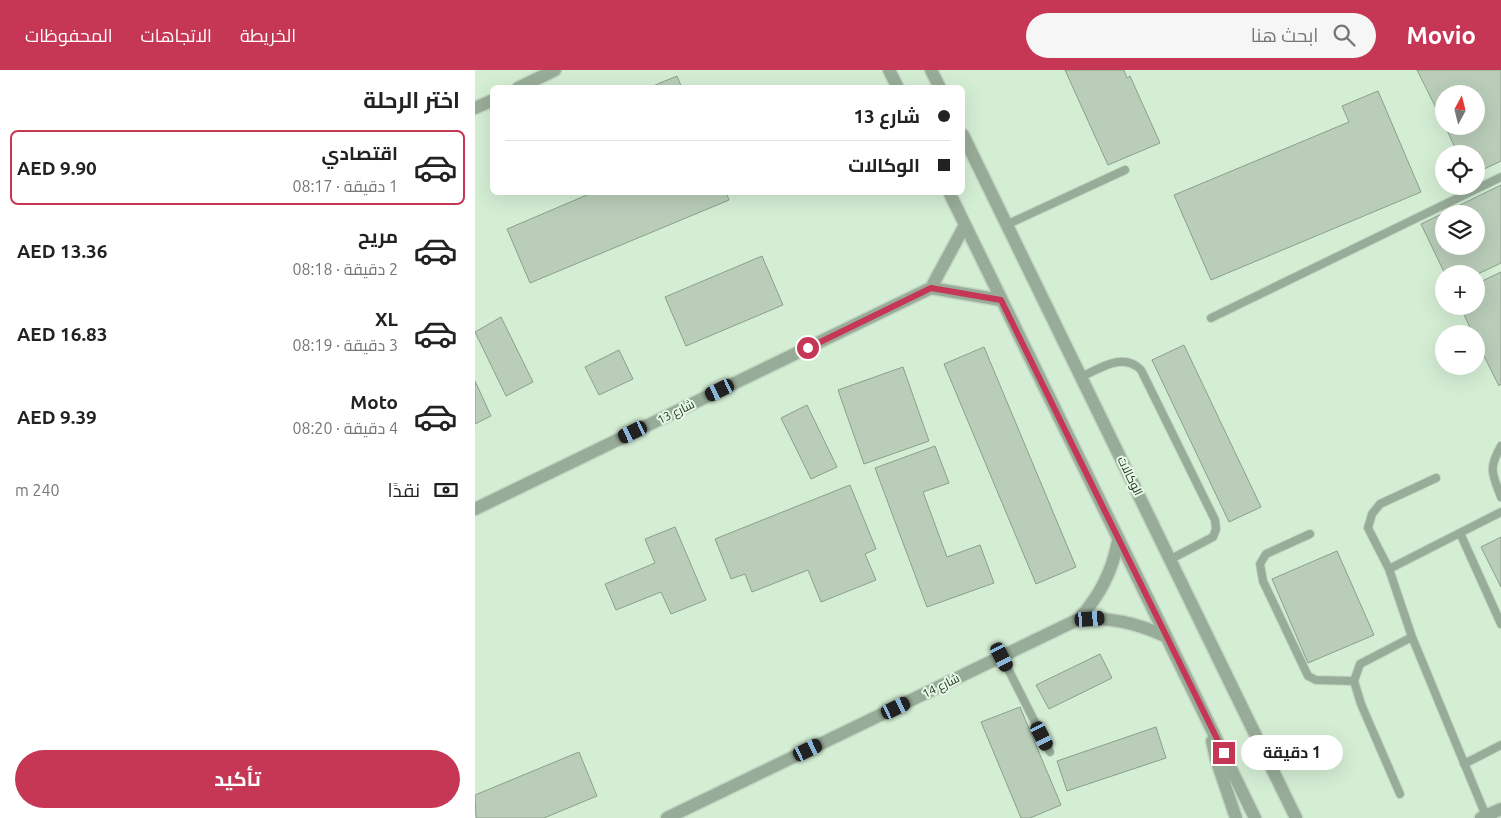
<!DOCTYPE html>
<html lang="ar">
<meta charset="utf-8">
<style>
body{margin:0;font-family:Ubuntu,Cairo,sans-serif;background:#f6f6f6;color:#222;direction:rtl;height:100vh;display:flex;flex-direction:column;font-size:19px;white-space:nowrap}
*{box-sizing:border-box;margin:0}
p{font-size:16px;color:#767676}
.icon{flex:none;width:28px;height:28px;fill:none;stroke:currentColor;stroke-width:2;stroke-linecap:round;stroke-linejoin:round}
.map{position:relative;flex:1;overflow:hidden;direction:ltr}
.side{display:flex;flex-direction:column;background:#fff;width:475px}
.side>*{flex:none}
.top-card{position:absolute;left:15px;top:15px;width:475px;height:110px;border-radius:8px;box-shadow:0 5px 20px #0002;direction:rtl;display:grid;align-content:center;height:110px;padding:0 15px;background:#fff}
.needle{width:32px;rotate:7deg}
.fabs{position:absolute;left:960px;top:15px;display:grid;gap:10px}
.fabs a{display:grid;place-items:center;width:50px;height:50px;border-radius:50%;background:#fff;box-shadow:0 5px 20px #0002;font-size:25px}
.end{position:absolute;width:22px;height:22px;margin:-11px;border:6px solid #c63655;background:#fff;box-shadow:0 0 0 2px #fff}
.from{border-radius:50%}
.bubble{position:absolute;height:35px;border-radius:18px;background:#fff;box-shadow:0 5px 20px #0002;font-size:16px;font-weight:700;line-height:35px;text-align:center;direction:rtl}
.car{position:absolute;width:15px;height:30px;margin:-15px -8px;border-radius:6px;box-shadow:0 0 4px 1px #0007;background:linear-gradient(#222 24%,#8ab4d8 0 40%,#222 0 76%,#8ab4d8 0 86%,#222 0)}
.top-card b{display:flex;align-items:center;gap:18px;height:48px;font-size:19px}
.top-card b+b{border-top:1px solid #e0e0e0}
.top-card i{width:12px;height:12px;background:#222}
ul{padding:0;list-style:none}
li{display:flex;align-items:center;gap:15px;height:75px;margin:0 10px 8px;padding:0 5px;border:2px solid transparent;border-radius:8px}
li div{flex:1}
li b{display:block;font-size:19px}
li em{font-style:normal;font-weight:700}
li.current{border-color:#c63655}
li>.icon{width:45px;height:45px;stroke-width:1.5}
h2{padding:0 15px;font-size:22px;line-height:60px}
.pay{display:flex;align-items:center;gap:12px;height:55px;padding:0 15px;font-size:19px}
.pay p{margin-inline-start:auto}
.action{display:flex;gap:10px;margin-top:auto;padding:10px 15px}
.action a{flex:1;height:58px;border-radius:30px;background:#c63655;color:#fff;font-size:20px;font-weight:700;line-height:58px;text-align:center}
header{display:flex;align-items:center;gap:30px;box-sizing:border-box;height:70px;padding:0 25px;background:#c63655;color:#fff}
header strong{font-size:24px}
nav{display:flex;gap:28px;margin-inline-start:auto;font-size:18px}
.search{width:350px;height:45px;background:#f6f6f6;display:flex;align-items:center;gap:12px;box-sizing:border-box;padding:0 18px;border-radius:28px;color:#767676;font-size:19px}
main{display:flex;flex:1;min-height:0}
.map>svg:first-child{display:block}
</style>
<header>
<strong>Movio</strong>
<div class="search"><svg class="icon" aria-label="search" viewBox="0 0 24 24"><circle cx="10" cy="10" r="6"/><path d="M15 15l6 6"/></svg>ابحث هنا</div>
<nav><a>الخريطة</a><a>الاتجاهات</a><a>المحفوظات</a></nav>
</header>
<main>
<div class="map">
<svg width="1026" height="748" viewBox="0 0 1026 748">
<rect width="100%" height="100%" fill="#e4f9e4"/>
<!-- built -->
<path fill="#d4eed4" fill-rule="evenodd" d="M0 0H1026V748H0ZM18 18H488V122H18ZM969 24H1001V56H969ZM969 84H1001V116H969ZM969 144H1001V176H969ZM969 204H1001V236H969ZM969 264H1001V296H969Z"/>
<!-- building -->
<path fill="#b9cdb9" stroke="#8b9f8b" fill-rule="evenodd" d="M590 0H649L652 8 655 6 685 73 633 95Z
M942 0H1026V91L1001 103V84H983L970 56H1001V24H969V54Z
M202 6 207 18H173Z
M903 21 946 122 736 210 699 125 874 52 867 36Z
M1026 115V193L1001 205 970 204 946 154ZM969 144H1001V176H969Z
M119 122H251L254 130 55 213 32 159Z
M287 186 308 235 211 276 190 227Z
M1026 202V314L1024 316 1001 270V264H998L985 236H1001V214Z
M26 247 58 312 31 326 0 262Z
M709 275 786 437 754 452 677 290Z
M509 277 601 497 561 514 469 294Z
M144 280 158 309 124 325 110 297Z
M428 297 454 371 389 394 363 320Z
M0 311 16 346 0 354Z
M332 335 362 397 336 409 306 348Z
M460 376 474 413 448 422 472 487 505 475 519 513 452 537 400 398Z
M375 415 401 479 390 484 401 510 346 532 333 500 277 522 270 504 256 509 240 469Z
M200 457 231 530 196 544 186 522 141 540 130 514 180 493 170 469Z
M1026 467V517L1006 477Z
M862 481 899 565 833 593 797 509Z
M625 584 637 608 574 639 561 615Z
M545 637 586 735 555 748H546L506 652Z
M681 657 691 688 592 721 582 691Z
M104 682 122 726 69 748H1L0 725Z"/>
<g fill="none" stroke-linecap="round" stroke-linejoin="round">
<defs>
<path id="service" d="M531 155 650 100
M736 248 1026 107
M606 307C626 298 648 282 666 300L740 450 741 459 738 467 696 489
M1026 376C1013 399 1017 403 1026 427
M961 408 905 434 897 444 893 458 914 499 1026 442
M985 463 1026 554
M835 464 791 484 785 494 788 511 833 606 841 610 879 611
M914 499 937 567 1011 746
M527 587 575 682
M989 694 1026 675
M925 724 886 634 879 611 885 594 937 567"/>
<path id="minor" d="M414 0 423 18
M456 0 465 18
M43 18 80 0
M0 38 18 30
M488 65 821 748
M474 122 780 748
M456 218 490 155
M0 439 456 218 526 230
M604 549C625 525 637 502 643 471
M737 671 741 689 761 748
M192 748 604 549C636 547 661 553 690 566
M1006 748 1026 739"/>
</defs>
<!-- service casing -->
<use href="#service" stroke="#c3d6c3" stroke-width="10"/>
<!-- minor casing -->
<use href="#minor" stroke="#c3d6c3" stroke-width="15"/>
<!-- service -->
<use href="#service" stroke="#98ad99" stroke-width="8"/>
<!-- minor -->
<use href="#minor" stroke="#98ad99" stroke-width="12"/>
</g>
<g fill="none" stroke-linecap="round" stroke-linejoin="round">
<!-- route -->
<path stroke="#c63655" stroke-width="6" d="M333 278 456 218 526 230 749 683"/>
</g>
<g text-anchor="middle" stroke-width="4" stroke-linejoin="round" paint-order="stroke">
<!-- street labels -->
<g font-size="12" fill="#2c342c" stroke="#e4f9e4">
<text transform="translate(201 342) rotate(-26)" y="4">شارع 13</text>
<text transform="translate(655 406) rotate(64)" y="4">الوكالات</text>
<text transform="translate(466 616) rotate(-26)" y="4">شارع 14</text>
</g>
</g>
</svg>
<div class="fabs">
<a><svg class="needle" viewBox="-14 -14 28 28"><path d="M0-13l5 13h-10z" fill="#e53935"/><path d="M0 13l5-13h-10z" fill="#767676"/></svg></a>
<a><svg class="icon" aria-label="locate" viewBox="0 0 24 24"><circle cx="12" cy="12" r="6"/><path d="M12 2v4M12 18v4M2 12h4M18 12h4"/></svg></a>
<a><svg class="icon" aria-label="layers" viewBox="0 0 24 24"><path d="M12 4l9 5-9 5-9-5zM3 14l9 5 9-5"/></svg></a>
<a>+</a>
<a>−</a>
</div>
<i class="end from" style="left:333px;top:278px"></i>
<i class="end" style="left:749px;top:683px"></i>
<div class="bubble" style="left:766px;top:665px;width:102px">1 دقيقة</div>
<i class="car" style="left:245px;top:320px;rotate:244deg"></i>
<i class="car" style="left:158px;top:362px;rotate:244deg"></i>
<i class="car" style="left:615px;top:549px;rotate:86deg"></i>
<i class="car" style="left:527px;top:587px;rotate:153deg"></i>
<i class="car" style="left:421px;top:638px;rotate:64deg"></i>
<i class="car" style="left:567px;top:666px;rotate:153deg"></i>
<i class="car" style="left:333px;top:680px;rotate:64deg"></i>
<div class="top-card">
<b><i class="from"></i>شارع 13</b>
<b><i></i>الوكالات</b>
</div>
</div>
<section class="side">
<h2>اختر الرحلة</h2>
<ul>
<li class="current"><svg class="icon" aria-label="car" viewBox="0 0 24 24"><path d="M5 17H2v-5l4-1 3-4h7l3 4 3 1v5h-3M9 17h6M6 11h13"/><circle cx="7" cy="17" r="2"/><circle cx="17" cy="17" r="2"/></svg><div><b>اقتصادي</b><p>1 دقيقة · 08:17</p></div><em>AED 9.90</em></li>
<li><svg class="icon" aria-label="car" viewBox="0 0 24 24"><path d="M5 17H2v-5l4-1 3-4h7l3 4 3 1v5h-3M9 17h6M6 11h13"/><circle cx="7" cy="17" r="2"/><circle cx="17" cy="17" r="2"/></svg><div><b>مريح</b><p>2 دقيقة · 08:18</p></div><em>AED 13.36</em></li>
<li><svg class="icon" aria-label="car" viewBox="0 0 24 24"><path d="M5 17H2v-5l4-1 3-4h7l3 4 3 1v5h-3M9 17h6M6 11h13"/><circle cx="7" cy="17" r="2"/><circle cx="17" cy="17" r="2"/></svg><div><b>XL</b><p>3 دقيقة · 08:19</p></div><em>AED 16.83</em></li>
<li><svg class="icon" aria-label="car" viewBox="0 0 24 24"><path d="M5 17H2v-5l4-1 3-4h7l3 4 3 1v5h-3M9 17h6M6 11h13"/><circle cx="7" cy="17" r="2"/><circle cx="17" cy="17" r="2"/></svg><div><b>Moto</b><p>4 دقيقة · 08:20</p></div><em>AED 9.39</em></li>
</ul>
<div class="pay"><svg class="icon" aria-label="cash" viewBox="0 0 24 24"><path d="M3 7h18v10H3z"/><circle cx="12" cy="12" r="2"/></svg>نقدًا<p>240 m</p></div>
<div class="action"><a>تأكيد</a></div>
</section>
</main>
